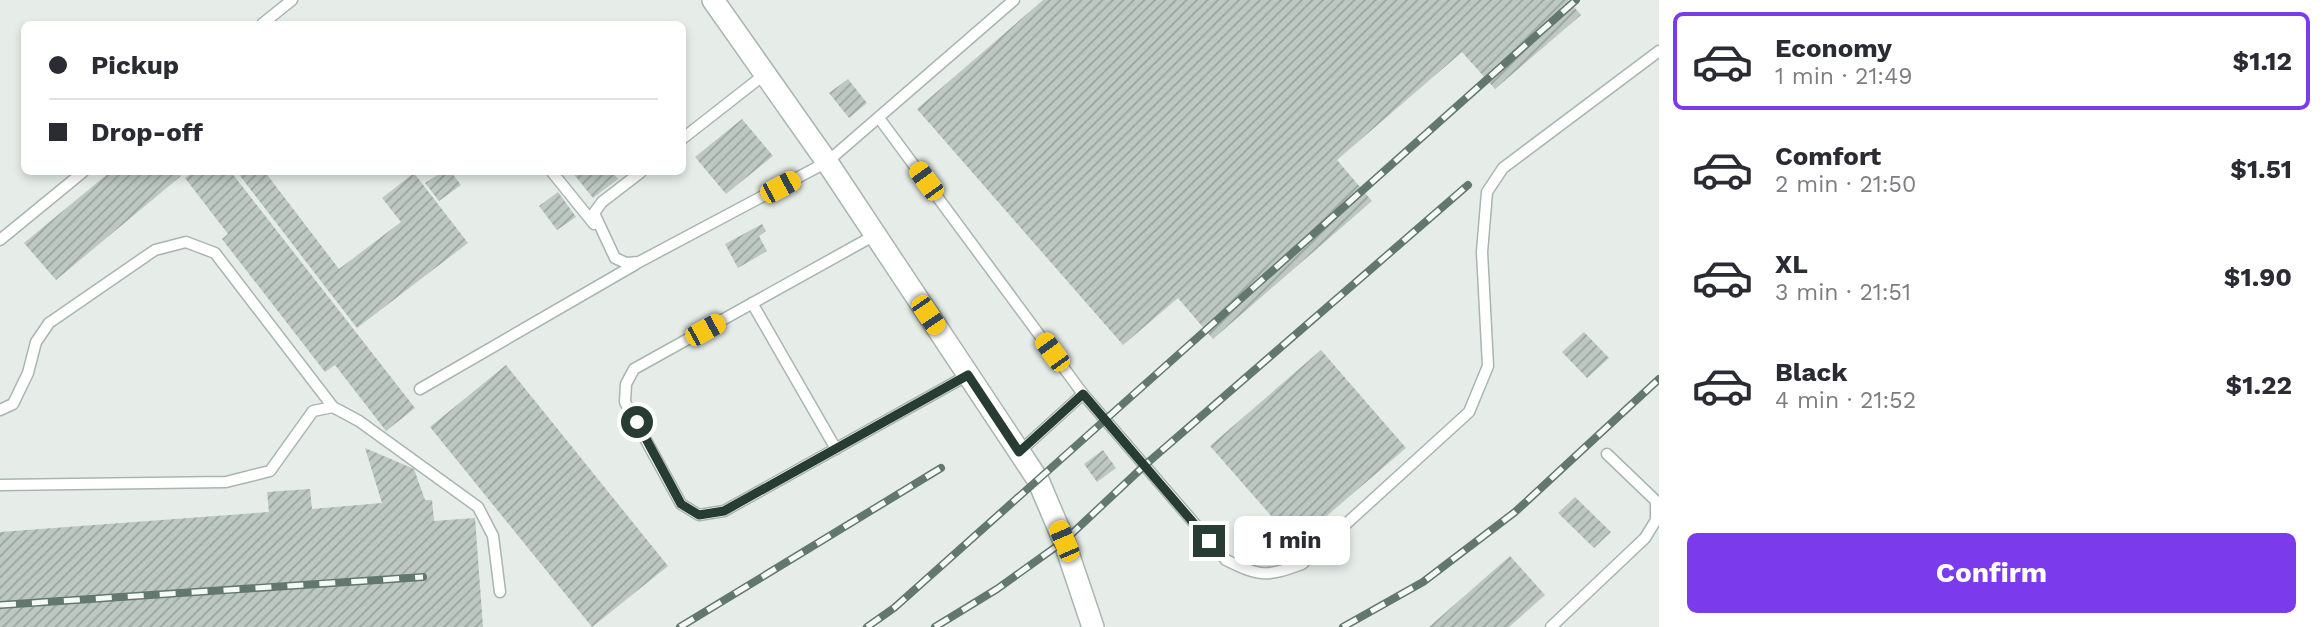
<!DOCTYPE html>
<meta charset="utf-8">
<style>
body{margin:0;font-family:"Work Sans",sans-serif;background:#f7f7f7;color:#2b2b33;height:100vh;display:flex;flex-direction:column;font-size:26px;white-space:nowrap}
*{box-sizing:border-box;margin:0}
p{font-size:23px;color:#7c7c81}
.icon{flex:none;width:38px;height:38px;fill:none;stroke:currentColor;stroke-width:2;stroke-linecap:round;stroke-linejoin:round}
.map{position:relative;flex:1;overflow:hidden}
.drawer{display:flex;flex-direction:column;background:#fff;width:665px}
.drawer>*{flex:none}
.banner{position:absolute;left:21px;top:21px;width:665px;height:154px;border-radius:10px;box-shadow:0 4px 10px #0003;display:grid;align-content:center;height:154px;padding:0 28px;background:#fff}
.end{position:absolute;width:32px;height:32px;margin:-16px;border:9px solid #273d33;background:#fff;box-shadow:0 0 0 4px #fff}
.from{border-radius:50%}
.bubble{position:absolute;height:49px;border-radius:10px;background:#fff;box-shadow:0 4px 10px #0003;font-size:23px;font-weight:700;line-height:49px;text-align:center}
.car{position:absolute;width:21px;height:42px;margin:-21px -10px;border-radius:9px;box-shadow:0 0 5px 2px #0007;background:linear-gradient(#f5c518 24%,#345 0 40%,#f5c518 0 76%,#345 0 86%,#f5c518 0)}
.banner b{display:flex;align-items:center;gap:24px;height:66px;font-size:26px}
.banner b+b{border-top:2px solid #e1e1e2}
.banner i{width:18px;height:18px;background:#2b2b33}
ul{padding:12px 0 0;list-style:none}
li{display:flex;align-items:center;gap:21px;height:98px;margin:0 14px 10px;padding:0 14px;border:4px solid transparent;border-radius:10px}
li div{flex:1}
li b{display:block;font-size:26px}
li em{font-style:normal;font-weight:700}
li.on{border-color:#7c3aed}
li>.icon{width:63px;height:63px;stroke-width:1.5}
.button{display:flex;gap:14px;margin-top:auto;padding:14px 28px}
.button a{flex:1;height:80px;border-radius:10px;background:#7c3aed;color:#fff;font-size:28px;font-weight:700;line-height:80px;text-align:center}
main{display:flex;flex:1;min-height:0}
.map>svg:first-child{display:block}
</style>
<main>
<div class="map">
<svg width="1659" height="627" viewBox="0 0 1659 627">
<defs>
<pattern id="building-hatch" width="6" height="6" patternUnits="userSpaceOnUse" patternTransform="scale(1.75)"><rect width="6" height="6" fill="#bcc8c1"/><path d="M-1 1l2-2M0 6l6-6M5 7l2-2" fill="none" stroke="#99a49d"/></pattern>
</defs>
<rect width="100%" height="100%" fill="#e6ede9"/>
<!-- building -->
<path fill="url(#building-hatch)" d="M1043 0H1568L1581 15 1495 89 1462 52 1337 160 1372 201 1213 339 1178 298 1123 345 917 109Z
M848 79 867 103 849 118 829 93Z
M742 119 773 156 726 194 695 157Z
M110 172H177L181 176 56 280 24 243Z
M193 172H231L415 408 386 431 335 365 325 372 222 239 228 234 185 178Z
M237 172H265L339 269 401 222 382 198 414 173 468 243 357 328Z
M442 172H451L461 185 439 201 425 183Z
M572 172H612L618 179 593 198Z
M558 192 576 217 557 230 539 206Z
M762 224 766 231 759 236 767 251 738 268 725 244Z
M1584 332 1609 358 1587 378 1562 352Z
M1321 350 1406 448 1295 543 1210 446Z
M506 365 668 566 592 627 430 427Z
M365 448 414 469 425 500H432L434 521 475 518 483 627H0V532L269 512 267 492 310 489 312 509 382 503Z
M1103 450 1116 468 1097 482 1084 464Z
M1575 497 1611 532 1594 548 1558 513Z
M1510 556 1545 595 1509 627H1429Z"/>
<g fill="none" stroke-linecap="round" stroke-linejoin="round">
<defs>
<path id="lane" d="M262 24 292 0
M879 118 1083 394 1226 560C1260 577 1267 577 1302 564L1469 412 1488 366 1482 252 1487 192 1503 168 1659 51
M682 139 765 74
M552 172 594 224
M641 172 602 202 594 213 615 258 626 263 639 262 827 162 1014 0
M875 235 634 369 626 384 625 402 681 504 699 515 724 511 968 375
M0 240 83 172
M752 303 836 449
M420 389 636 264
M0 410 13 404 28 373 36 342 49 323 155 250 186 242 215 253 333 407
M1019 452 1083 394
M0 485 226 482 270 471 313 411 333 407 359 421 478 507 493 536 500 592
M1551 627 1645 538 1656 520V501L1607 454"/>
<path id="street" d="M713 0 827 162 1038 480 1064 541 1093 627"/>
</defs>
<!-- lane casing -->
<use href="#lane" stroke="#a9b5af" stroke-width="13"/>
<!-- street casing -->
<use href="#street" stroke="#a9b5af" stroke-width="24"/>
<!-- lane -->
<use href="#lane" stroke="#fff" stroke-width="10"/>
<!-- street -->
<use href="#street" stroke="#fff" stroke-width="21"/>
<defs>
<path id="rail" d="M0 605 423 577
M680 627 941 468
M867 627 894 608 1576 0
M935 627 997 589 1064 541 1145 465 1468 185
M1343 627 1423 582 1515 512 1659 379"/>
</defs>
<!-- rail casing -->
<use href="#rail" stroke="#62786e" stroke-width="8"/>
<!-- rail -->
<use href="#rail" stroke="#f6faf7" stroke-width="5" stroke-dasharray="16" stroke-linecap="butt"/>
</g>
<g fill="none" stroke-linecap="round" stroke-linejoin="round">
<!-- route -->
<path stroke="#273d33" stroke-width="9" d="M637 422 681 504 699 515 724 511 968 375 1019 452 1083 394 1209 541"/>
</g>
</svg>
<i class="end from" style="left:637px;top:422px"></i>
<i class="end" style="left:1209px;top:541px"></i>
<div class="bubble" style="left:1234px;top:516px;width:116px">1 min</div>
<i class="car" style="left:926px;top:181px;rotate:324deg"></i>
<i class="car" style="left:780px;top:187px;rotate:62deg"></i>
<i class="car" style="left:928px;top:315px;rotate:146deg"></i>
<i class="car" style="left:705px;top:330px;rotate:61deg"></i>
<i class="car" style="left:1052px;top:352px;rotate:324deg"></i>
<i class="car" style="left:1064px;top:541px;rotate:337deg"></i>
<div class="banner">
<b><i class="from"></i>Pickup</b>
<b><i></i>Drop-off</b>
</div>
</div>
<section class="drawer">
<ul>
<li class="on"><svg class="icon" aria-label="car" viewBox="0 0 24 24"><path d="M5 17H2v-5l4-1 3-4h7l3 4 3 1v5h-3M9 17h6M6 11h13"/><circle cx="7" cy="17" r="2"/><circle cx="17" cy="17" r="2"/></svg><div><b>Economy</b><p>1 min · 21:49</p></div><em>$1.12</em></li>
<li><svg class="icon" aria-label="car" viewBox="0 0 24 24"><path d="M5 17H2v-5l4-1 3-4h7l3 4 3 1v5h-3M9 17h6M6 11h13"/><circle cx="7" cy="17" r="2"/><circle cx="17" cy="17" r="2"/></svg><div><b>Comfort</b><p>2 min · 21:50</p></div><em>$1.51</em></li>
<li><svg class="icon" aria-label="car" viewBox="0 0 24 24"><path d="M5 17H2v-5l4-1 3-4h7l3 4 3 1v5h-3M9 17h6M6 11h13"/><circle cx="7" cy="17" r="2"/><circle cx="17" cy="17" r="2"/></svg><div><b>XL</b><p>3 min · 21:51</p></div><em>$1.90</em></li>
<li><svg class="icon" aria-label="car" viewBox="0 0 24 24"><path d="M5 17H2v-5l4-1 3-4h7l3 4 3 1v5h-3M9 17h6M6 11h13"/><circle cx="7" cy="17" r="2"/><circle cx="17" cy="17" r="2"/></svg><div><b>Black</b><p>4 min · 21:52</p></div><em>$1.22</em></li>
</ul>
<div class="button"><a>Confirm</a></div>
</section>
</main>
